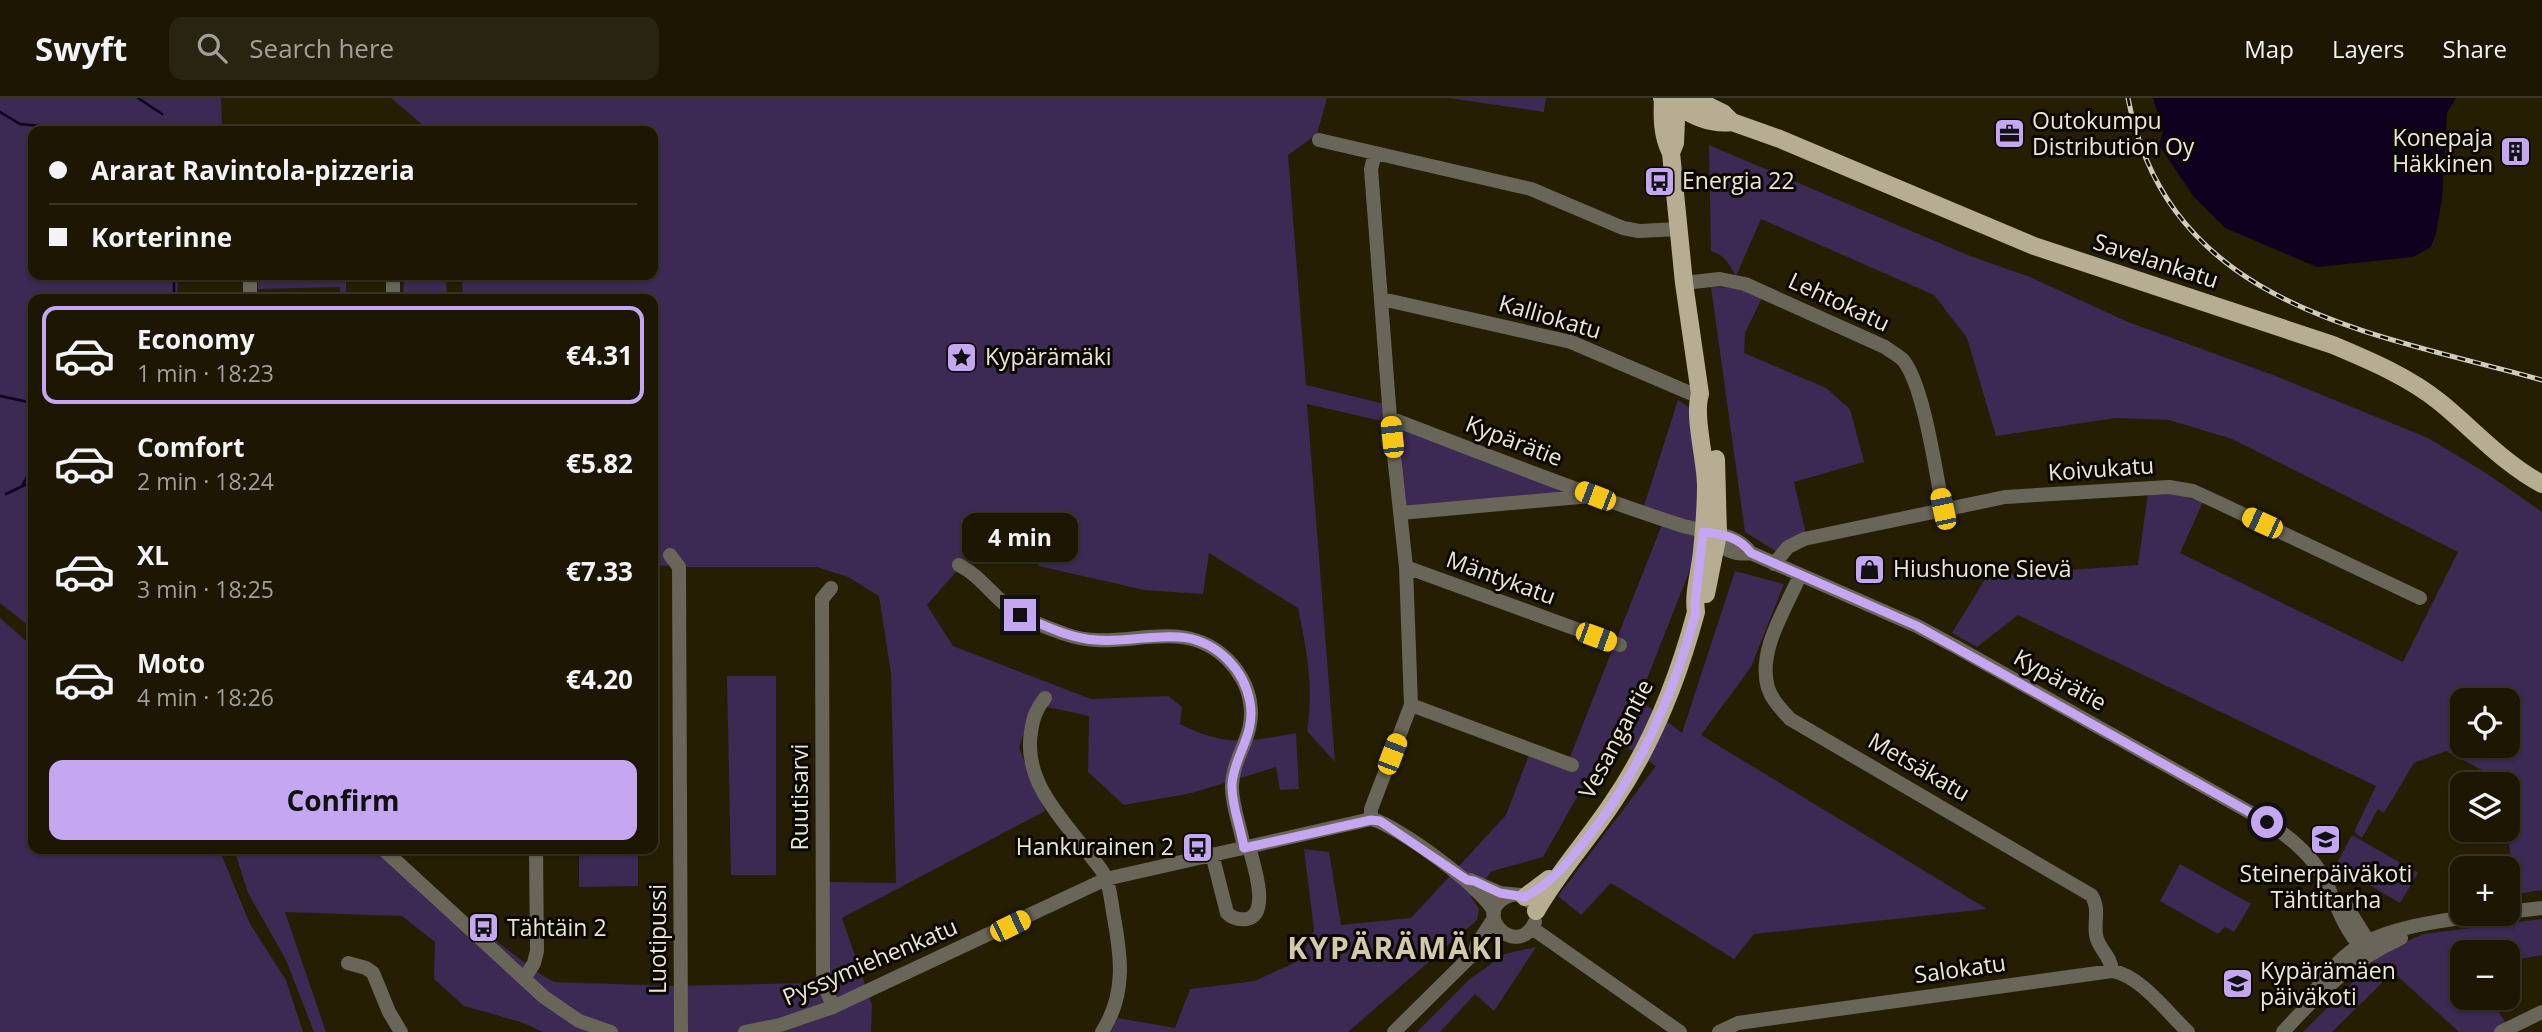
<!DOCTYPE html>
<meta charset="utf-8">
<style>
body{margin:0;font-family:"Open Sans",sans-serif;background:#292311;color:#f1f3f6;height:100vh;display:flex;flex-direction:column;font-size:26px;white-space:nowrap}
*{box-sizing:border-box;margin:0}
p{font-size:23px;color:#a09f99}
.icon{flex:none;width:38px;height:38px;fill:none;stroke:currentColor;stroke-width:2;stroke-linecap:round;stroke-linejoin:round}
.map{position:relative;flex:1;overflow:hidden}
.side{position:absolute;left:28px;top:196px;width:630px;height:560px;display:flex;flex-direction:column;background:#1c1602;border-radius:14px;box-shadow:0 2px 5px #0004,0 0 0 2px #3a3524}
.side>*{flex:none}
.banner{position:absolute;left:28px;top:28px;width:630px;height:154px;border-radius:14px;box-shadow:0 2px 5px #0004,0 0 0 2px #3a3524;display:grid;align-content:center;height:154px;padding:0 21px;background:#1c1602}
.fabs{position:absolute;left:2450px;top:590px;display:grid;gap:14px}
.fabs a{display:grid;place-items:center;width:70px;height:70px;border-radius:14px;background:#1c1602;box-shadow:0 2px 5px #0004,0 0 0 2px #3a3524;font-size:35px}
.end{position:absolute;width:32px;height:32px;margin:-16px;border:9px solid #c5a6f1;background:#111;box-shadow:0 0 0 4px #111}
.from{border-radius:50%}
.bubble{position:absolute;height:49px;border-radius:14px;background:#1c1602;box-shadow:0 2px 5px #0004,0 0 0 2px #3a3524;font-size:23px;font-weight:700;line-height:49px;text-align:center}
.car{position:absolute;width:21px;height:42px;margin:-21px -10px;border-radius:9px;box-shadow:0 0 5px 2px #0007;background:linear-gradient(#f5c518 24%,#345 0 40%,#f5c518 0 76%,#345 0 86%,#f5c518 0)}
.banner b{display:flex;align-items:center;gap:24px;height:66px;font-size:26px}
.banner b+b{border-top:2px solid #3a3524}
.banner i{width:18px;height:18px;background:#f1f3f6}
ul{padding:12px 0 0;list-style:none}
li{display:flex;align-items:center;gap:21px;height:98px;margin:0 14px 10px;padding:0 7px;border:4px solid transparent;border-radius:14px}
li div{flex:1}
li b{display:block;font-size:26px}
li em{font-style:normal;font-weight:700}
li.on{border-color:#c5a6f1}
li>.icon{width:63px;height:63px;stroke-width:1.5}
.button{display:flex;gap:14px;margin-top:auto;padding:14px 21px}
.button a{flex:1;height:80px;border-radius:14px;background:#c5a6f1;color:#111;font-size:28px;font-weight:700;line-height:80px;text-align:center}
header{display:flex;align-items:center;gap:42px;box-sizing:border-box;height:98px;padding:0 35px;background:#1c1602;border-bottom:2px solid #3a3524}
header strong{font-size:33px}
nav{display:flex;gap:38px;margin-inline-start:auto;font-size:24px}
.search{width:490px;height:63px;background:#292311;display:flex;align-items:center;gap:18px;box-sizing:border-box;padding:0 24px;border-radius:14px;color:#a09f99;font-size:26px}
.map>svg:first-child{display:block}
</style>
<header>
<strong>Swyft</strong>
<div class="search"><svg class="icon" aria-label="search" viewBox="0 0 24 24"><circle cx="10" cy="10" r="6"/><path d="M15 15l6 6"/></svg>Search here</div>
<nav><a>Map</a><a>Layers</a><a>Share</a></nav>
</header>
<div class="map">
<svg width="2542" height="934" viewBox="0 0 2542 934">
<rect width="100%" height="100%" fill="#261e03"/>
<!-- green -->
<path fill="#3c2954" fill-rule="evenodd" d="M0 0H221L222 33H33V177H178L177 201H33V531L0 505Z
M391 0H1327L1317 36 1288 57 1306 287 1385 306 1386 324 1307 306 1335 664 1307 633C1314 588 1307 555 1298 510L1209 455 1203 496 1144 492 1039 468 1004 426 980 446 927 507 953 548 1091 601 1168 598 1182 609 1180 626C1225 649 1248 644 1296 635L1299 691 1280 692 1276 669 1192 695 1124 707 1088 674 1089 618 1033 606 1019 650 1045 713 842 820 872 907 871 934H543L521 924 464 908 434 881 435 844 402 818 285 814 326 934H314L286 862 248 795 234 751H377L402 773 540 876 554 884 673 888 815 885 829 784 896 785 891 575 879 498 848 479 817 469H683L653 467V201H463L462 177H653V33H430Z
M1449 0H1546L1544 14Z
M1709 47 1970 158 2030 179 2128 224 2273 277 2428 340 2486 375 2542 414V792L2516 796 2507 732 2508 686H2500L2499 681 2446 653 2414 665 2384 715 2378 711 2362 740 2354 734 2376 688 2018 517 1977 549 1952 535 1987 478 2138 467 2148 395 2176 396 2203 404 2180 455 2403 564 2458 454 2232 341 2169 322 2116 320 1996 338 1967 240 1934 197 1761 121 1736 178C1729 166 1725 157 1711 153ZM2462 602H2508V648H2462Z
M258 177H346V201H340V189L258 191Z
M446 179 447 201H403L404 180Z
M1711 189 1740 190 1762 200 1745 235 1744 255 1826 290 1850 311 1864 364 1794 384 1806 436 1777 454 1745 434Z
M1678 302 1690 310 1701 403 1695 459 1639 601 1682 635 1735 473 1784 486 1751 569 1701 637 1987 811 1754 836 1734 861 1611 785 1581 817 1558 798 1656 668 1611 639 1543 759 1492 773 1471 799 1479 811 1477 822 1348 934H1111L1118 920 1175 930 1190 891 1255 883 1300 862 1314 832 1304 751 1329 754 1341 827 1411 820 1506 717 1529 657 1566 669 1665 419 1644 408Z
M1394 327 1579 396 1404 409Z
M0 520 33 549V751H219L250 826 286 882 303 934H0Z
M727 578H776V777H731Z
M2352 737 2418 775 2400 805 2336 767Z
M579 751H638V788L579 789Z
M2180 766 2251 806 2234 834 2225 829 2218 836 2160 803Z
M2542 821V857L2508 863V854H2462V900H2489L2506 925 2496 934H2459L2393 874 2332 934H2303L2382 855 2423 836Z
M1536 849 1494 913 1475 896 1440 934H1417L1470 881 1505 856Z"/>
<!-- water -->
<path fill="#0f0020" d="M2153 0H2456L2447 15 2442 100 2436 135 2431 149 2413 159 2317 169 2225 130 2194 99 2159 47 2163 33Z"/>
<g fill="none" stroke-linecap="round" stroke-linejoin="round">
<!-- stream -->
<path stroke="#0f0020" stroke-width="2.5" d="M138 0 162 16
M0 14 20 26 88 33
M174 177V201
M0 298 33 305
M23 386 33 367
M6 396 31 384 33 379"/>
<!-- minor -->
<path stroke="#696559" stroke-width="14" d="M1319 42 1531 91 1623 130 1639 133 1679 131
M250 177V201
M393 177V201
M1684 185 1720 181 1745 186 1885 249C1890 253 1898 257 1903 262 1924 287 1936 376 1943 411
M1382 201 1571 244 1690 295 1700 296
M1390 320C1486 357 1582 395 1680 427 1705 435 1734 433 1751 455L1917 528 1958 550 2267 724C2287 738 2306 752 2319 772 2336 799 2342 836 2369 855
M1401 415 1591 398
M1709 439C1722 450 1734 458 1751 455
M670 457 679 469 681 934
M1774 466 1788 449 1804 441 2005 399 2169 389 2193 393 2217 404 2420 500
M959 467C983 479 997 505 1021 518 1034 525 1051 531 1065 536 1121 557 1180 514 1228 562 1239 573 1248 589 1250 604 1256 638 1233 657 1232 687 1231 707 1241 729 1244 750
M1406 469 1620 547
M1800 477C1786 511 1757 552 1768 590 1772 602 1781 611 1790 621L2091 797C2100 809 2094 823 2096 837 2098 851 2111 857 2112 873
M831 490 822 501 823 875 825 888 833 909
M1045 600C1036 611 1033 620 1031 634 1023 683 1061 720 1089 756 1094 763 1101 770 1105 778 1110 788 1111 803 1113 814 1121 857 1127 895 1102 934
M1411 607 1572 667
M1371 721V711L1411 607 1406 469 1390 320 1371 71 1375 55
M383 751 544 899 579 923 611 934
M1212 756 1227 815C1233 821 1239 822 1247 821 1271 816 1253 765 1249 749
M1470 782 1500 795 1520 797 1532 805
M1511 797C1467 812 1517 864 1535 824
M2345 806 2368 843 2369 852
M2508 814 2542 810
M1532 830 1680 934
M348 865 366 870 373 875 389 914 401 934
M524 881 534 865 537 853 536 751
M2302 913C2317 889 2334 863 2359 848 2394 827 2456 820 2497 816
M745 934 780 927 833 909 1106 781 1371 721C1394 725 1488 793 1494 815
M1394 934 1475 854 1477 846 1494 820
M1719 934 1738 925 2112 873C2140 877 2168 915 2188 934
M2283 934C2317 896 2354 861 2401 840
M2501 934 2542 914"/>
<!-- major -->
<path stroke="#b6ad93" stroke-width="18" d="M1662 0C1685 12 1705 28 1732 24
M1692 0 1723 15 1732 24 1780 41 2034 148 2333 247C2371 263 2409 279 2441 305 2474 332 2504 366 2542 386
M1671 55 1675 45 1677 0
M1706 496 1718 436 1716 361
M1525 799 1549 781
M1536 813C1558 774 1588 742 1613 704 1652 647 1678 581 1696 514 1693 495 1700 474 1702 454 1704 433 1706 410 1706 388 1706 362 1693 318 1700 296L1684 185 1671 55C1662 38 1662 19 1663 0"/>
<defs>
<path id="rail" d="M2128 0C2168 209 2369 234 2542 282"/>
</defs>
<!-- rail casing -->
<use href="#rail" stroke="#d1ccba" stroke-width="5"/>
<!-- rail -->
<use href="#rail" stroke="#0c0801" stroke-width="2.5" stroke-dasharray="8" stroke-linecap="butt"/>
</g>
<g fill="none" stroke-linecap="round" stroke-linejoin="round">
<!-- route -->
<path stroke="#c5a6f1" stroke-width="9" d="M1020 517C1045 528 1069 540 1096 542 1145 546 1188 522 1228 562 1239 573 1247 588 1250 604 1256 637 1234 657 1232 686 1231 707 1241 729 1244 750L1371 722 1380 723 1467 782 1474 783 1500 795 1525 799C1548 787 1564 769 1580 749 1637 681 1673 598 1696 514L1695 505 1703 434C1723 436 1739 439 1751 455L1917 528 2267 724"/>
</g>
<!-- icons -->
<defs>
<symbol id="office-square" viewBox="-11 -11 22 22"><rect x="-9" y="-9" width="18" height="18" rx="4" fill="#c5a6f1" stroke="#0c0801"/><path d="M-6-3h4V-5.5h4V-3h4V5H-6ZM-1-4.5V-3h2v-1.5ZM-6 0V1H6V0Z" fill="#111"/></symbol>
<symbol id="building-square" viewBox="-11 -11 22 22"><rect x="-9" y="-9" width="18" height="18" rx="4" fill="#c5a6f1" stroke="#0c0801"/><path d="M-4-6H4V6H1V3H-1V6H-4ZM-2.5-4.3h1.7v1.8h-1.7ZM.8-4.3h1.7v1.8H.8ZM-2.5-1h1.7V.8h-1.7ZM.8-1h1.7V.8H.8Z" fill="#111"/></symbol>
<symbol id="bus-square" viewBox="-11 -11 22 22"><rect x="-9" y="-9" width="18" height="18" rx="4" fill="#c5a6f1" stroke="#0c0801"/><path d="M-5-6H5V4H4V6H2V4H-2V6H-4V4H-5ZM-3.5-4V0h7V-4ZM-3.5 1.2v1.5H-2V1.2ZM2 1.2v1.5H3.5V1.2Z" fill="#111"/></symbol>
<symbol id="sight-square" viewBox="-11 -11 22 22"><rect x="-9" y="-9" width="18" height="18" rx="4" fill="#c5a6f1" stroke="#0c0801"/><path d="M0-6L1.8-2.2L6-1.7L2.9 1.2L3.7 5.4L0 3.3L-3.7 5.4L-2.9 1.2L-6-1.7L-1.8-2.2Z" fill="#111"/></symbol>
<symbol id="shop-square" viewBox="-11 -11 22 22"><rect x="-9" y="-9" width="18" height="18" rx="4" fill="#c5a6f1" stroke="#0c0801"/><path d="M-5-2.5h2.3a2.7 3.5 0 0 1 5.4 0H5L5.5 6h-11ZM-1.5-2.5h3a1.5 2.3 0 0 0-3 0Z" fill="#111"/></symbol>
<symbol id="school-square" viewBox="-11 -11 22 22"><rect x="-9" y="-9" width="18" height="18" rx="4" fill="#c5a6f1" stroke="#0c0801"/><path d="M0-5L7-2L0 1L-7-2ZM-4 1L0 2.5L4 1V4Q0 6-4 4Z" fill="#111"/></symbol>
</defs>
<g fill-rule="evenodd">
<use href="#office-square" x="1992" y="18" width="35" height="35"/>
<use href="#building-square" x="2498" y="36" width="35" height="35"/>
<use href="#bus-square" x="1642" y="66" width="35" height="35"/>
<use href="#sight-square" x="944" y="242" width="35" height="35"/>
<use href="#shop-square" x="1852" y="454" width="35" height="35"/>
<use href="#school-square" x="2308" y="724" width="35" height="35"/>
<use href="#bus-square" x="1180" y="732" width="35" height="35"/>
<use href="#bus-square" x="466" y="812" width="35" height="35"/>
<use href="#school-square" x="2220" y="868" width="35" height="35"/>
</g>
<g text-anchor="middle" stroke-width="6" stroke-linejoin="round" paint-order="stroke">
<!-- poi labels -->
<g font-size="23" fill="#ebe6d6" stroke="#0c0801" text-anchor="start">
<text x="2032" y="31">Outokumpu<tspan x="2032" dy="26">Distribution Oy</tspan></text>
<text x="2493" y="48" text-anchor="end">Konepaja<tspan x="2493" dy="26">Häkkinen</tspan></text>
<text x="1682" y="91">Energia 22</text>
<text x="985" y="267">Kypärämäki</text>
<text x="1893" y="479">Hiushuone Sievä</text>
<text x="1174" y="757" text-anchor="end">Hankurainen 2</text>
<text x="2326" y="784" text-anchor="middle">Steinerpäiväkoti<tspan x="2326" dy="26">Tähtitarha</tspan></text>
<text x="507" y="838">Tähtäin 2</text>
<text x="2260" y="881">Kypärämäen<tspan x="2260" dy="26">päiväkoti</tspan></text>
</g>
<!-- street labels -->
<g font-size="23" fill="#ebe6d6" stroke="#0c0801">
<text transform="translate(2156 163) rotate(18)" y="8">Savelankatu</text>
<text transform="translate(1839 204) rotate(25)" y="8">Lehtokatu</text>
<text transform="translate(1550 219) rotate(16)" y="8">Kalliokatu</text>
<text transform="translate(1514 343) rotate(21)" y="8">Kypärätie</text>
<text transform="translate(2101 371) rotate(-4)" y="8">Koivukatu</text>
<text transform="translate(1501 480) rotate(20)" y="8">Mäntykatu</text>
<text transform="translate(2060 582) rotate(29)" y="8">Kypärätie</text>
<text transform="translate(1616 641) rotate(-62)" y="8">Vesangantie</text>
<text transform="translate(1919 669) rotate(30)" y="8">Metsäkatu</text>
<text transform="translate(800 699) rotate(-90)" y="8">Ruutisarvi</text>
<text transform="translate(658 841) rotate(-90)" y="8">Luotipussi</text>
<text transform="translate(870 864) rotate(-23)" y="8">Pyssymiehenkatu</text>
<text transform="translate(1960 871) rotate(-8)" y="8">Salokatu</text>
</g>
<!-- district labels -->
<g font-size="30" font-weight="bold" letter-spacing="2" fill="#d3c9a9" stroke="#0c0801">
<text x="1396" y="861">KYPÄRÄMÄKI</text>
</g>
</g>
</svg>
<div class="fabs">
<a><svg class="icon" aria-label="locate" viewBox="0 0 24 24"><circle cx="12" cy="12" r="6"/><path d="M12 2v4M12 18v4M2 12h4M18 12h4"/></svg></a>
<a><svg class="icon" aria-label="layers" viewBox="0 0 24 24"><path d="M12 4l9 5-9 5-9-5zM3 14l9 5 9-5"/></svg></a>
<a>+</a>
<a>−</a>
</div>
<i class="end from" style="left:2267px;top:724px"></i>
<i class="end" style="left:1020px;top:517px"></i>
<div class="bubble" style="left:962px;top:415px;width:116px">4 min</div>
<i class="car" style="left:1392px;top:339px;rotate:354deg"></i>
<i class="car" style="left:1595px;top:398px;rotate:291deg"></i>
<i class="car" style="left:1943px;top:411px;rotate:348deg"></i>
<i class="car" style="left:2262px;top:425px;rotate:295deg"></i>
<i class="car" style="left:1596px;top:539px;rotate:110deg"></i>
<i class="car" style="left:1392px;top:656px;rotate:21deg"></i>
<i class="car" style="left:1010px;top:828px;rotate:64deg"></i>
<div class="banner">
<b><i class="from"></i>Ararat Ravintola-pizzeria</b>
<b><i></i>Korterinne</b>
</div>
<section class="side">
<ul>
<li class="on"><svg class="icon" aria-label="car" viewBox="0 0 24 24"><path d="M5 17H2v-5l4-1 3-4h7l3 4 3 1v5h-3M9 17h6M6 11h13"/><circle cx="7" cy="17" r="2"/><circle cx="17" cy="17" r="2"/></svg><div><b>Economy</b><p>1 min · 18:23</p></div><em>€4.31</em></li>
<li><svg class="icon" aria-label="car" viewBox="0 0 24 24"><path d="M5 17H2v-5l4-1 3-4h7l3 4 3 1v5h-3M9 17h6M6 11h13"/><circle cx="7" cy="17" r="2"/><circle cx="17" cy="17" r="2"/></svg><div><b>Comfort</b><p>2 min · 18:24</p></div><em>€5.82</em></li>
<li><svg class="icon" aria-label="car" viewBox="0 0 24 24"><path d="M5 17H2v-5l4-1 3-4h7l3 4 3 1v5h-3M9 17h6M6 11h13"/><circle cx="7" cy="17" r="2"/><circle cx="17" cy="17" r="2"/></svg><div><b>XL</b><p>3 min · 18:25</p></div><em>€7.33</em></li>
<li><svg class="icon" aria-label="car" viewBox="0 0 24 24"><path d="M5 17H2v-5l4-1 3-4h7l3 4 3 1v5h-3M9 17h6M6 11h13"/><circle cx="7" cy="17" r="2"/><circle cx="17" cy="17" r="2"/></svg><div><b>Moto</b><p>4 min · 18:26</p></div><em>€4.20</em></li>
</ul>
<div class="button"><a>Confirm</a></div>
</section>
</div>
